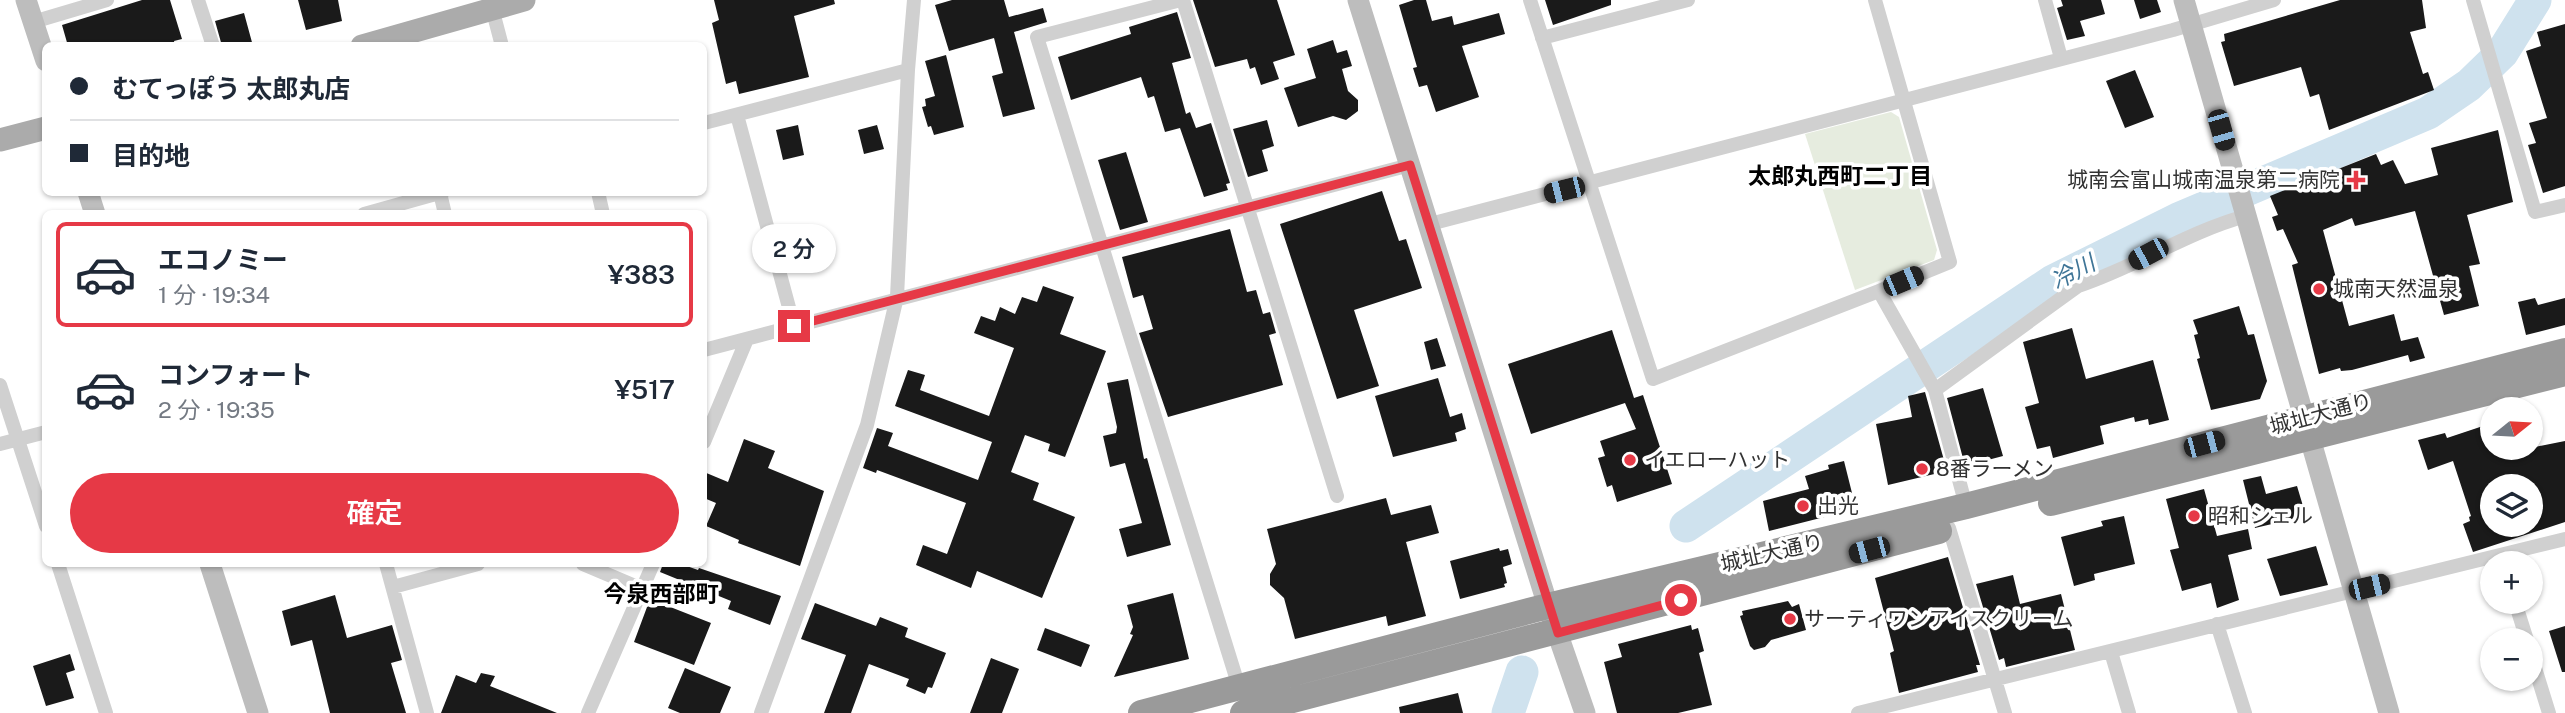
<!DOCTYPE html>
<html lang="ja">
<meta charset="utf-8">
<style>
body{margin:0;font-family:"Public Sans","Noto Sans JP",sans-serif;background:#f2f2f3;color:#1f2937;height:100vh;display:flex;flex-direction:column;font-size:26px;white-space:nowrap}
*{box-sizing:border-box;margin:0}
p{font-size:23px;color:#747a83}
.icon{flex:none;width:38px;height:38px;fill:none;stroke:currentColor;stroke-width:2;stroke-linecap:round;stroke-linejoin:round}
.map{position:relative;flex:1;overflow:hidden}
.side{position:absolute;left:42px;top:210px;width:665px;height:357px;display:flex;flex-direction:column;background:#fff;border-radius:10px;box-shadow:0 2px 5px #0004}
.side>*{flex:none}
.banner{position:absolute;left:42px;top:42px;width:665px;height:154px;border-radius:10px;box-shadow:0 2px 5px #0004;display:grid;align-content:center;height:154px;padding:0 28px;background:#fff}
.needle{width:46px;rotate:72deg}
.tools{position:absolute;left:2480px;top:397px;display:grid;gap:14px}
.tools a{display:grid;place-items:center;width:63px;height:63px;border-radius:50%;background:#fff;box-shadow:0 2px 5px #0004;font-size:35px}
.end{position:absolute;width:32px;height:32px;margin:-16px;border:9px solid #e63946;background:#fff;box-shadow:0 0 0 4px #fff}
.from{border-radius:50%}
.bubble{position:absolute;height:49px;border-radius:24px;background:#fff;box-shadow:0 2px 5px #0004;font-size:23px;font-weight:600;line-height:49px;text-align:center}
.car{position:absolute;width:21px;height:42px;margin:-21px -10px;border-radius:9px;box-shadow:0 0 5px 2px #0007;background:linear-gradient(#222 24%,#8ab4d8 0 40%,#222 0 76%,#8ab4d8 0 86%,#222 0)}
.banner b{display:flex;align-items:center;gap:24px;height:66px;font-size:26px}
.banner b+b{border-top:2px solid #e0e1e3}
.banner i{width:18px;height:18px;background:#1f2937}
ul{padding:12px 0 0;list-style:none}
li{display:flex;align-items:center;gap:21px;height:105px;margin:0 14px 10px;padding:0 14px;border:4px solid transparent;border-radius:10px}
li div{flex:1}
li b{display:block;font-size:26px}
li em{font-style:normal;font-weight:600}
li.selected{border-color:#e63946}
li>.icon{width:63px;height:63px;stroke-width:1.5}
.cta{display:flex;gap:14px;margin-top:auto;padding:14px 28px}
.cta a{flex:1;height:80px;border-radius:42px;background:#e63946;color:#fff;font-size:28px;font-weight:600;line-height:80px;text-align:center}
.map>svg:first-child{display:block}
</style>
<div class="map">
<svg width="2565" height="713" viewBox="0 0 2565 713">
<rect width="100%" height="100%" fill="#fff"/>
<!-- green -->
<path fill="#e6ecdf" d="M1891 112 1899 117 1937 250 1934 260 1855 290 1805 134Z"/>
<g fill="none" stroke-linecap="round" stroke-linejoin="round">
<!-- river -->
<path stroke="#cfe2ee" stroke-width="33" d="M1686 526 2053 281 2178 219 2428 113 2469 85 2502 53 2535 0
M1508 713 1522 672"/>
</g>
<!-- building -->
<path fill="#1a1a1a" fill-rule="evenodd" d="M142 0H170L182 39 174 41 175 46H68L62 25Z
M298 0H338L342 21 306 30Z
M714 0H834L835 4 794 16 809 77 739 94 736 81 726 84 712 23 719 20Z
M952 0H1004L1009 17 1043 8 1047 22 1014 32 1035 109 1003 117 992 76 1003 73 994 38 949 51 935 5Z
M1193 0H1277L1295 55 1273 62 1279 79 1261 85 1255 67 1250 69 1247 59 1215 67Z
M1414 0H1426L1432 21 1452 16 1454 25 1499 13 1505 34 1462 46 1479 97 1436 112 1427 85 1419 87 1413 68 1417 67 1399 5Z
M1545 0H1611V5L1553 25Z
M2061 0H2101L2105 14 2080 21 2085 36 2067 40 2057 8 2063 6Z
M2134 0H2157L2161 12 2140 19Z
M2340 0H2422L2426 28 2410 32 2423 74 2428 72 2434 90 2329 130 2319 94 2310 97 2301 67 2234 86 2221 42 2225 41 2224 34Z
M1177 12 1191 58 1172 63 1186 114 1190 112 1196 128 1211 123 1230 183 1226 184 1228 190 1204 197 1180 128 1165 132 1154 96 1148 98 1141 77 1071 100 1058 57 1131 34 1129 27Z
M244 13 253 46H222L215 21Z
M2565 24V186L2543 193 2528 145 2536 143 2529 123 2547 118 2526 51 2541 46 2537 32Z
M1333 40 1337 53 1347 50 1352 66 1342 69 1348 91 1358 100V111L1346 120 1333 116 1298 127 1284 88 1316 78 1307 49Z
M946 55 964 127 934 135 931 126 928 127 922 107 926 106 925 99 935 96 925 61Z
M2135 70 2154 117 2125 128 2106 81Z
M1267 120 1274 146 1262 150 1268 171 1248 177 1233 129Z
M798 125 804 155 783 160 776 130Z
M877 125 884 149 864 154 858 130Z
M2498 130 2513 202 2467 215 2480 264 2469 266 2479 306 2444 315 2415 211 2355 226 2352 218 2323 230 2349 326 2394 314 2401 341 2418 337 2425 358 2410 362 2408 355 2352 370 2341 371 2340 368 2319 374 2292 265 2298 263 2283 229 2277 231 2272 217 2278 215 2270 196 2376 154 2381 165 2393 160 2405 184 2438 175 2431 148Z
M1126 152 1148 222 1120 230 1098 160Z
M1382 191 1399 241 1406 239 1422 288 1354 310 1379 386 1337 399 1280 224Z
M1230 229 1247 292 1256 290 1263 314 1270 312 1276 333 1269 335 1283 385 1168 417 1139 333 1153 329 1143 295 1133 298 1122 257Z
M1043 286 1074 297 1060 334 1106 351 1065 457 1048 451 1050 444 1025 435 1011 472 1039 483 1033 500 1075 517 1042 598 977 571 971 588 916 565 923 545 947 554 966 503 877 470 876 473 863 468 877 428 893 433 888 446 978 480 992 442 895 406 908 370 925 375 920 390 989 416 1014 348 974 333 981 316 995 321 1000 307 1015 314 1022 297 1037 302Z
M2535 298 2538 305 2565 298V325L2526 335 2518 302Z
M2239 306 2248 335 2254 334 2267 381 2260 399 2211 410 2197 359 2200 358 2194 335 2198 334 2193 320Z
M2072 328 2086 379 2153 360 2169 420 2149 425 2148 419 2135 422 2134 417 2100 426 2104 444 2053 458 2050 446 2037 449 2025 407 2039 403 2023 342Z
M1612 330 1634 398 1643 395 1672 484 1617 502 1612 485 1607 487 1598 458 1605 456 1600 441 1636 429 1625 403 1531 434 1508 364Z
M1437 338 1446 366 1431 370 1424 342Z
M1438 378 1450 417 1462 413 1466 429 1455 433 1457 441 1393 457 1375 396Z
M1128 379 1144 459 1147 458 1171 545 1127 557 1119 529 1142 523 1125 463 1110 467 1103 436 1116 433 1117 427 1107 383Z
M1983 388 2003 456 1965 466 1947 398Z
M1925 392 1947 471 1888 485 1876 424 1912 417 1908 396Z
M2492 423V448H2530L2565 441V522L2473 552 2463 524 2470 521 2469 517 2471 516 2453 461 2428 470 2418 440 2445 433 2447 438ZM2492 486H2530V525H2492Z
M744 439 775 451 768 468 824 491 800 566 738 543 739 540 706 526 716 503 704 498V472L728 482Z
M1844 461 1856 509 1769 531 1763 501 1809 489 1805 476 1829 469 1828 465Z
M2261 476 2266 494 2297 486 2306 516 2255 528 2243 480Z
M2204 489 2217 536 2248 529 2252 549 2228 555 2239 600 2217 608 2211 583 2182 591 2170 550 2179 548 2166 499Z
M1386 498 1391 515 1431 505 1439 533 1406 542 1426 616 1388 626 1386 616 1295 639 1284 598 1270 585V574L1276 564 1267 529Z
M2124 516 2135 564 2094 574 2095 580 2074 586 2061 537 2103 526 2101 521Z
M2316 546 2328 585 2280 596 2267 559Z
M1499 548 1500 551 1508 549 1512 564 1503 567 1507 583 1504 584 1505 587 1460 599 1450 561Z
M1948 557 1980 665H1976L1978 672 1899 693 1890 653 1894 651 1875 578Z
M663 564H681L698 570 699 568 781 596 770 625 728 609 731 601 660 572Z
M2013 575 2020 604 2061 594 2075 650 2006 667 2004 658 1999 660 1976 584Z
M1173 593 1189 659 1114 677 1133 635 1130 634 1133 627 1127 605Z
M335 595 347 638 392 625 402 660 391 663 406 713H330L312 640 291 646 282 611Z
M650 599 711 623 694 665 634 642Z
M1788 601 1792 607 1799 604 1806 630 1771 640 1765 647 1754 650 1750 646 1740 616 1743 615 1742 611Z
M815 603 876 626 880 617 908 628 905 637 946 653 932 688 928 687 925 694 906 686 909 679 869 664 851 713H824L846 655 801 639Z
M1691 625 1692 630 1698 628 1704 651 1699 653 1712 705 1678 713H1617L1604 662 1622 657 1618 644Z
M2565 626V672H2562L2549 631Z
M1045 628 1090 645 1081 667 1037 650Z
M70 654 75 670 66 673 74 698 46 706 33 666Z
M991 658 1019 669 1002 713H970Z
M685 668 731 687 720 713H680L668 708Z
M481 673 495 676 490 686 557 713H441L456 675 476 683Z
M1458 693 1463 713H1400L1399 707Z"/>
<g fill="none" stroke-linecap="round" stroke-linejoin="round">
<!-- street -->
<path stroke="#d0d0d0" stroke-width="14" d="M198 0 213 46
M1181 0 1037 37 1239 687
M1183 0 1337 496
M1530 0 1653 379 1879 291 1935 390 1966 506
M1875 0 1950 262 1879 291
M2045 0 2061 58
M2473 0 2535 212 2565 205
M492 8 502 46
M33 22 107 0
M1542 38 1688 0
M737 115 794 326
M704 123 908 70
M598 192 603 214
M440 193 445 214
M364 214 443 192
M1430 224 2173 30 2274 0
M704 350 1410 165
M0 385 46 526
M1935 390 2078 286C2136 267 2187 232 2246 216
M704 442 747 339
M0 444 46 432
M1949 528 2005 713
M58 564 106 713
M386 564 427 713
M583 564 642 589
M393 587 478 564
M2515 602 2527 640
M2217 624 2245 713
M2111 652 2129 713
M2530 652 2549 713
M588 713 653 564
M761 713 867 425 897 297 908 70 914 0
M1858 713 2565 539"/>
<!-- secondary -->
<path stroke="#bdbdbd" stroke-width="21" d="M26 0 46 61
M1358 0 1548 606 1585 713
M2184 0 2389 713
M88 192 95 214
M210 564 258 713"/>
<!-- primary -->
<path stroke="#ababab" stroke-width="23" d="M362 46 524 0
M0 140 46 128"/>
<!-- highway -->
<path stroke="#9a9a9a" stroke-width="26" d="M2051 503 2565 373
M1141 713 1548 606 1966 506 2565 351
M1243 713 1939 531"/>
</g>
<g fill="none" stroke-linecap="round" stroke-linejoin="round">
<!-- route -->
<path stroke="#e63946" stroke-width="9" d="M794 326 1410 165 1558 633 1681 600"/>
</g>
<!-- markers -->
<g fill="#e63946" stroke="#fff" stroke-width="2.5">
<path d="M2352.5 169.5h7v7h7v7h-7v7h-7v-7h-7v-7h7z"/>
<circle cx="2319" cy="289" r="7"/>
<circle cx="1630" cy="460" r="7"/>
<circle cx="1922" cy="469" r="7"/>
<circle cx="1803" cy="506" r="7"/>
<circle cx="2194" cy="516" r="7"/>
<circle cx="1790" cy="619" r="7"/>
</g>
<g text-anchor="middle" stroke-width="7" stroke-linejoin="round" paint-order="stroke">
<!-- poi labels -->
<g font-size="21" fill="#333" stroke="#fff" text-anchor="start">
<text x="2340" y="187" text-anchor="end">城南会富山城南温泉第二病院</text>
<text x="2333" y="296">城南天然温泉</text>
<text x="1644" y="467">イエローハット</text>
<text x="1936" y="476">8番ラーメン</text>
<text x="1817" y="513">出光</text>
<text x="2208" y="523">昭和シェル</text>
<text x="1804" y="626">サーティワンアイスクリーム</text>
</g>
<!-- street labels -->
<g font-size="21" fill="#333" stroke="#fff">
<text transform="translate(2321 414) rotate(-15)" y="7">城址大通り</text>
<text transform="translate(1772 553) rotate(-13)" y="7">城址大通り</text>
</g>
<!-- neighbourhood labels -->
<g font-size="23" font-weight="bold" fill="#000" stroke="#fff">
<text x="1840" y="184">太郎丸西町二丁目</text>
<text x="661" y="602">今泉西部町</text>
</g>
<!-- water labels -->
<g font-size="23" font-style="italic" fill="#3f7597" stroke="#fff">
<text transform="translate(2073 272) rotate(-28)" y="8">冷川</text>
</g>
</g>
</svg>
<div class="tools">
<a><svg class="needle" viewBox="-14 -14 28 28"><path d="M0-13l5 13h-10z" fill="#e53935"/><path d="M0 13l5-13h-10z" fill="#747a83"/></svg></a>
<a><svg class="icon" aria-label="layers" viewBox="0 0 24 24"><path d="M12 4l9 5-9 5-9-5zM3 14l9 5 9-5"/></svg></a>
<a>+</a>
<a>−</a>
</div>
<i class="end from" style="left:1681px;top:600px"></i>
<i class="end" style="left:794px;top:326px"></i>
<div class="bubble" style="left:752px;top:224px;width:84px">2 分</div>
<i class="car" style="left:2221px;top:130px;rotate:164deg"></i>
<i class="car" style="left:1564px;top:190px;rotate:256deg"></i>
<i class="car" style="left:2148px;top:254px;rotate:242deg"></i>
<i class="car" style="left:1903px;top:281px;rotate:67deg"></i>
<i class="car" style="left:2204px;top:444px;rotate:75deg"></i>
<i class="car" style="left:1869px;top:550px;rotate:255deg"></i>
<i class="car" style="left:2369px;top:587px;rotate:77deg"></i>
<div class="banner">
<b><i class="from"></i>むてっぽう 太郎丸店</b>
<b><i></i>目的地</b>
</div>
<section class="side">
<ul>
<li class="selected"><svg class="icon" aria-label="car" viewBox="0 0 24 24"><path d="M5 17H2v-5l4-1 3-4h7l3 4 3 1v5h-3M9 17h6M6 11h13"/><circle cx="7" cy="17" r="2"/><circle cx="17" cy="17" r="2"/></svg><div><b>エコノミー</b><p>1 分 · 19:34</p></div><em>¥383</em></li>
<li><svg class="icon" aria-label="car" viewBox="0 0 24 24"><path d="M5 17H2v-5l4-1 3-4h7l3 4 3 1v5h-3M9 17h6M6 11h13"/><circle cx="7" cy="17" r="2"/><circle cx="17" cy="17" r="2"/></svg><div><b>コンフォート</b><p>2 分 · 19:35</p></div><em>¥517</em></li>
</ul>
<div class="cta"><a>確定</a></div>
</section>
</div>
